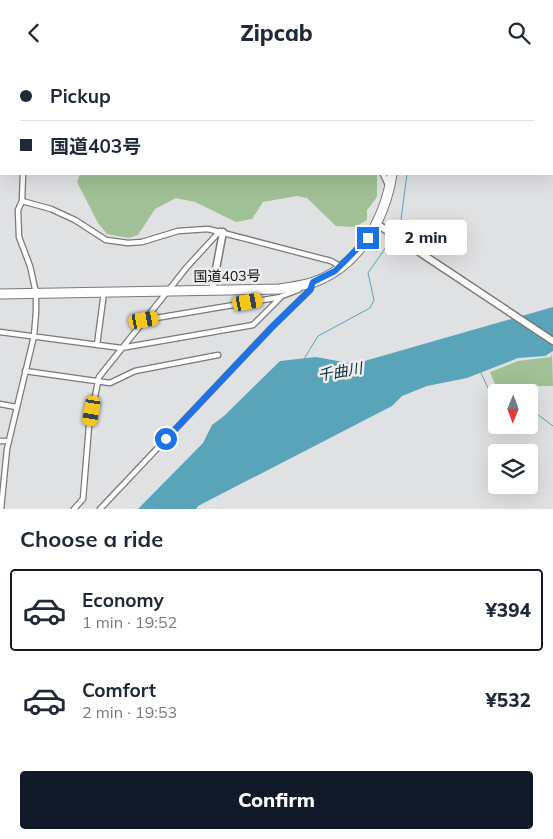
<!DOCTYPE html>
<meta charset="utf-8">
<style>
body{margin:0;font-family:Mulish,"Noto Sans JP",sans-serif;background:#f2f2f3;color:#1f2937;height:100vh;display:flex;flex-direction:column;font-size:19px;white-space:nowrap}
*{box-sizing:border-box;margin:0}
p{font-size:16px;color:#747a83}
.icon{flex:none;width:28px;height:28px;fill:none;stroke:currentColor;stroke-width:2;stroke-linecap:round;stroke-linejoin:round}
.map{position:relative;height:444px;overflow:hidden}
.side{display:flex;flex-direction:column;background:#fff;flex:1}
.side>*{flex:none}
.banner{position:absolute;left:0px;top:0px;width:554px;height:110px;box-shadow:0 5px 20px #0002;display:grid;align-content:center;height:110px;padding:0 20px;background:#fff}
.needle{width:32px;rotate:181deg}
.tools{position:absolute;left:488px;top:319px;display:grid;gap:10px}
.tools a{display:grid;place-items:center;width:50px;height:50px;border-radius:5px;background:#fff;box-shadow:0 5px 20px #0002;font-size:25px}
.end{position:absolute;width:22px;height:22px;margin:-11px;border:6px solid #1a73e8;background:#fff;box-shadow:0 0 0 2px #fff}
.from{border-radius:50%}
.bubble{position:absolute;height:35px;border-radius:5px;background:#fff;box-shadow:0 5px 20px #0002;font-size:16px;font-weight:800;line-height:35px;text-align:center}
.car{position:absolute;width:15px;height:30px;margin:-15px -8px;border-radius:6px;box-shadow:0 0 4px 1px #0007;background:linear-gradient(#f5c518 24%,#345 0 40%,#f5c518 0 76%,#345 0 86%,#f5c518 0)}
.banner b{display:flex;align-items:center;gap:18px;height:48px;font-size:19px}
.banner b+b{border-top:1px solid #e0e1e3}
.banner i{width:12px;height:12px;background:#1f2937}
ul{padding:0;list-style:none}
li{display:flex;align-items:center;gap:15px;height:82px;margin:0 10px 8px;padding:0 10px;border:2px solid transparent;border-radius:5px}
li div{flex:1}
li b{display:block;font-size:19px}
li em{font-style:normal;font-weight:800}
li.on{border-color:#111827}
li>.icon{width:45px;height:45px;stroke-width:1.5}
h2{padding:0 20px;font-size:22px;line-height:60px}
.button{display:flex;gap:10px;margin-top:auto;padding:10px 20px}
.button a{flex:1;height:58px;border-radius:5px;background:#111827;color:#fff;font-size:20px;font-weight:800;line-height:58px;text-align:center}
header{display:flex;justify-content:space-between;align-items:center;height:65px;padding:0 20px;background:#fff;font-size:22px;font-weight:800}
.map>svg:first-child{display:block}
</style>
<header><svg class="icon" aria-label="back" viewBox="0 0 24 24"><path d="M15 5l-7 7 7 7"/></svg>Zipcab<svg class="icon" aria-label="search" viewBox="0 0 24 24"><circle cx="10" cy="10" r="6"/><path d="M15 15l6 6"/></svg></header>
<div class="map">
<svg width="553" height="444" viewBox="0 0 553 444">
<rect width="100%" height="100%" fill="#e0e1e3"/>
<!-- green -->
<path fill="#a1c096" d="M79 0H363L364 1H77Z
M80 109H377V132L367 145V155L355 162 336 161 307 133 297 131 263 137 252 154 236 157 195 137 176 133 155 144 138 170 129 173 107 169 98 158 77 117Z
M552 288 553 321 496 322 490 307 518 296 551 292Z"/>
<!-- water -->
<path fill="#5aa4b9" d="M553 242V286L545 291 518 293 467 313 427 321 402 331 392 341 198 441 196 444H138L203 378 212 360 224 351 280 296 316 292 354 299Z"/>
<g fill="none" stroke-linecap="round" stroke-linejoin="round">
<!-- stream -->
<path stroke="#5aa4b9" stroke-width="1" d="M395 169 400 162 407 109
M304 294 318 271 370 243 374 235 368 208 393 172
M481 308 489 325 496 332
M529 343 553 361"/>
<defs>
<path id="street" d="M361 0V1
M378 1 379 0
M415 1 416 0
M424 1V0
M0 33H1
M0 103H1
M383 109 389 122
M22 136 51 144 75 155 106 175 128 178 142 177 178 166 208 164 331 196 340 201
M144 255 281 232
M0 267 121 283 253 260 282 231 298 225 301 222
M97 280 104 227
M25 306 110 318 135 306 218 290
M0 339 16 342
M0 376H8
M1 444 7 384 34 271 36 247V228L30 201 19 172 18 145 22 136 23 109
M74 444 83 434 89 361 99 312 187 202 220 166
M100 444 272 262 310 225 313 218"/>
<path id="secondary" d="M0 70H1
M377 159 553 276
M212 225 223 167"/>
<path id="highway" d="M454 1 455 0
M0 229 279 224C291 222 303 221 314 217 359 201 385 154 392 109"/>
</defs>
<!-- street casing -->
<use href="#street" stroke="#79797b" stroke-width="7"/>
<!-- secondary casing -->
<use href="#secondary" stroke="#79797b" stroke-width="9"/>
<!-- highway casing -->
<use href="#highway" stroke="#79797b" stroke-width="11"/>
<!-- street -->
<use href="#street" stroke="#fff" stroke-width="4.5"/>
<!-- secondary -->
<use href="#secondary" stroke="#fff" stroke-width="6"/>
<!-- highway -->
<use href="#highway" stroke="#fff" stroke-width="9"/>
</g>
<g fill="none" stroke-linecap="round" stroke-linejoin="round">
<!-- route -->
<path stroke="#1a73e8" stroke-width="6" d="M166 374 272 262 310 225 313 217 335 206 368 173"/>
</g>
<g text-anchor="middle" stroke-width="5" stroke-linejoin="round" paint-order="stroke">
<!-- street labels -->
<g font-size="14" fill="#0f0f10" stroke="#edeef0">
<text transform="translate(227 211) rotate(-1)" y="5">国道403号</text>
</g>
<!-- water labels -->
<g font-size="15" font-style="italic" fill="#092e38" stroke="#edeef0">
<text transform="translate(340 307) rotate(-10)" y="5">千曲川</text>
</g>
</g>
</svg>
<div class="tools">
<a><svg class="needle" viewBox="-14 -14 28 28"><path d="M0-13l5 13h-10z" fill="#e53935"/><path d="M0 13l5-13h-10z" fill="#747a83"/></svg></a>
<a><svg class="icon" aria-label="layers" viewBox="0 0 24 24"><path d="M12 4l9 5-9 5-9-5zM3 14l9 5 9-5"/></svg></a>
</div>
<i class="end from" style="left:166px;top:374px"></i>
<i class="end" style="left:368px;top:173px"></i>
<div class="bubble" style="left:385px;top:155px;width:82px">2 min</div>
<i class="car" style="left:248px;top:237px;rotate:80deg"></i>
<i class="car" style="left:144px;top:255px;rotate:80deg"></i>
<i class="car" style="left:92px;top:346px;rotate:190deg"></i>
<div class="banner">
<b><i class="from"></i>Pickup</b>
<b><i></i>国道403号</b>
</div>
</div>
<section class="side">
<h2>Choose a ride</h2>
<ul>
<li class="on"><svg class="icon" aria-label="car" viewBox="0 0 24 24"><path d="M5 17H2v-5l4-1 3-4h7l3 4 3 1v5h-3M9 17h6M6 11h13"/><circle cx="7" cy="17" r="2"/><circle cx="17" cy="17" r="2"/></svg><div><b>Economy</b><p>1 min · 19:52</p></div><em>¥394</em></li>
<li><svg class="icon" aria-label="car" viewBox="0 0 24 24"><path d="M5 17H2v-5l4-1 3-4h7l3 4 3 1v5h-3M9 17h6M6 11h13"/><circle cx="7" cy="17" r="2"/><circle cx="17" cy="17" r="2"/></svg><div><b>Comfort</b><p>2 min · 19:53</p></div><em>¥532</em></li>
</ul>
<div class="button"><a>Confirm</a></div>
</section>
